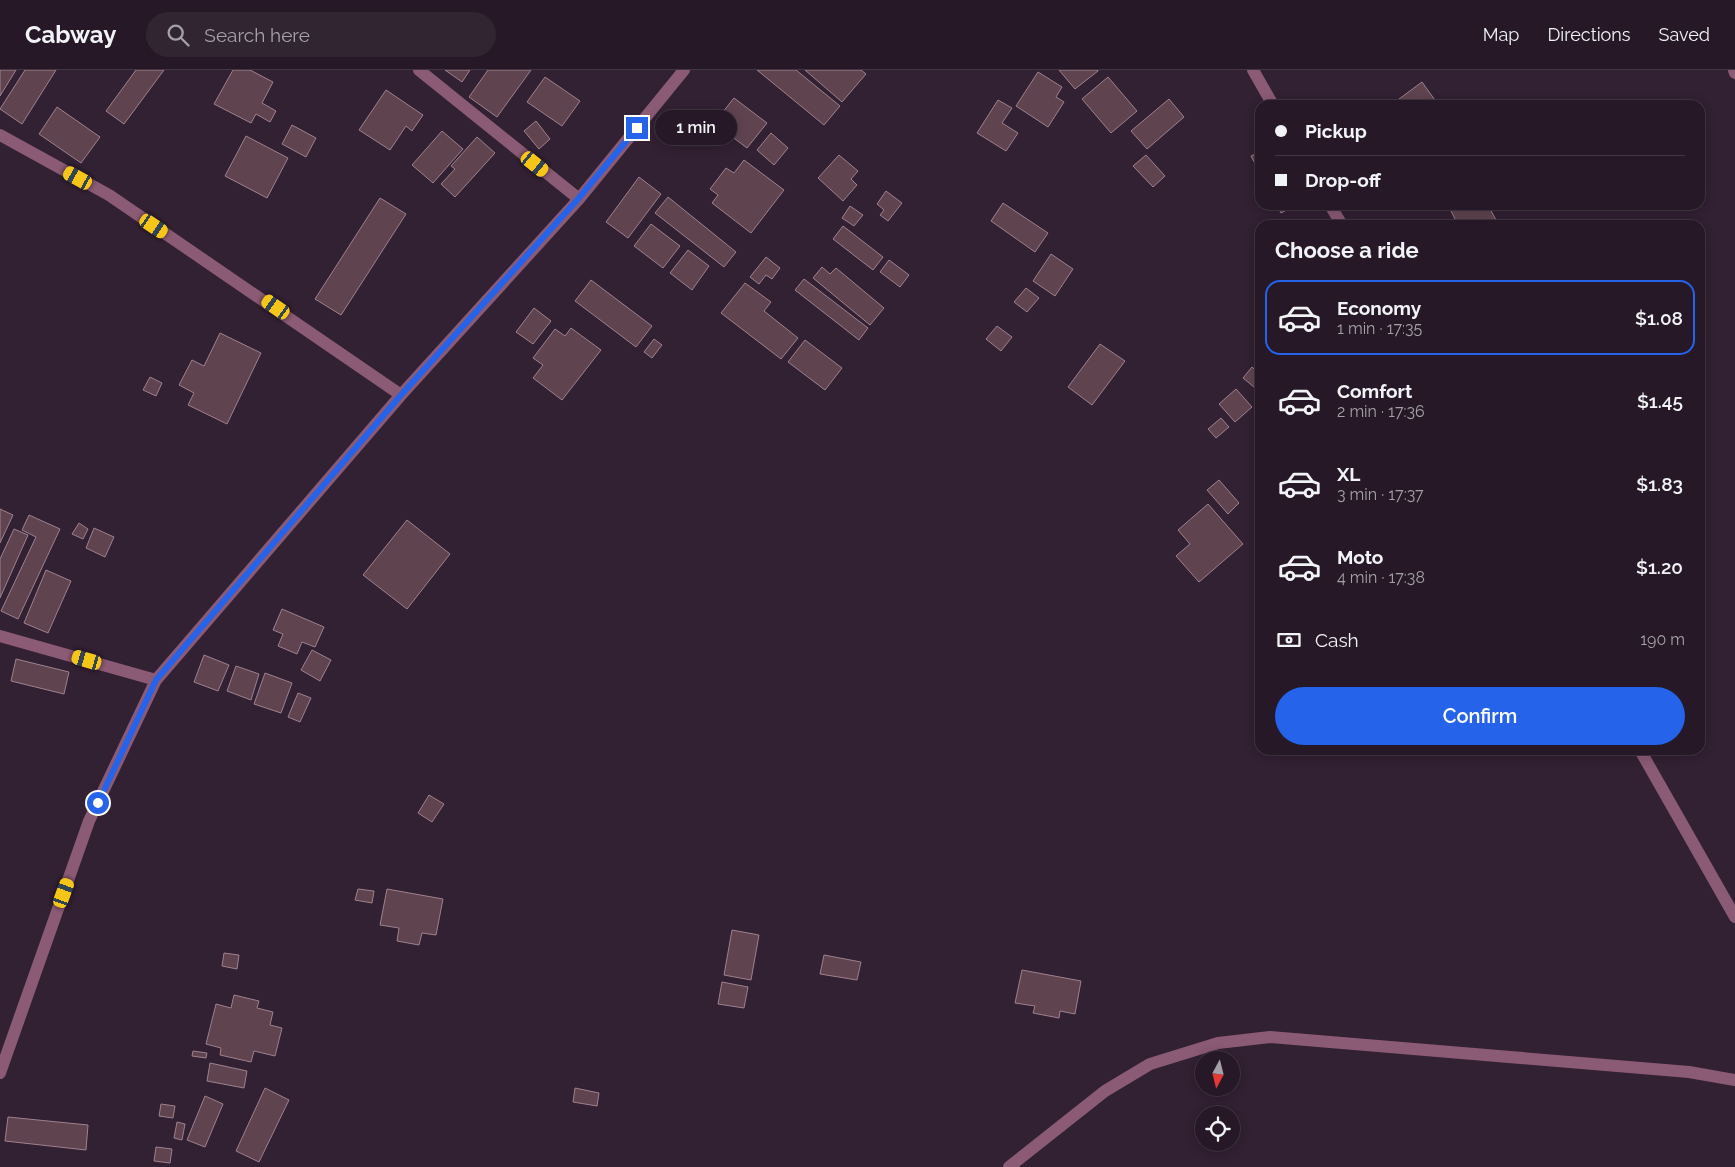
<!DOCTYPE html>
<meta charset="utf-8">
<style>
body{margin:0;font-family:Raleway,sans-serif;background:#322532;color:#f1f3f6;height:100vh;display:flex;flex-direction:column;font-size:19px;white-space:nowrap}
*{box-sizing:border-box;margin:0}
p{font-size:16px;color:#a4a0a7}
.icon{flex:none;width:28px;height:28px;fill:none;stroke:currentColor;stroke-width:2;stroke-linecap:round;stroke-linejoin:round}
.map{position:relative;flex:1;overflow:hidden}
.drawer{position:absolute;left:1255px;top:150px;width:450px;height:535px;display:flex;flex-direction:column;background:#261826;border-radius:15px;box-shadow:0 2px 12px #0003,0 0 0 1px #423743}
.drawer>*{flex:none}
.top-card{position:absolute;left:1255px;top:30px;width:450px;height:110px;border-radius:15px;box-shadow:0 2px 12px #0003,0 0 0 1px #423743;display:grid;align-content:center;height:110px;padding:0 20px;background:#261826}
.needle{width:32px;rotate:187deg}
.controls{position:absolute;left:1195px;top:981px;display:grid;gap:10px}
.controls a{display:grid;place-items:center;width:45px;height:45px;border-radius:50%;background:#261826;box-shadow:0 2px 12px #0003,0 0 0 1px #423743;font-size:25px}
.end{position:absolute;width:22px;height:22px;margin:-11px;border:6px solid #2563eb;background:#fff;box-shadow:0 0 0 2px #fff}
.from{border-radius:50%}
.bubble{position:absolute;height:35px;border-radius:18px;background:#261826;box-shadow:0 2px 12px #0003,0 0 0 1px #423743;font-size:16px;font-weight:600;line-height:35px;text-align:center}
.car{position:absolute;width:15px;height:30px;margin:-15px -8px;border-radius:6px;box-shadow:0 0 4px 1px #0007;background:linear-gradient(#f5c518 24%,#345 0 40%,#f5c518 0 76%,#345 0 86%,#f5c518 0)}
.top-card b{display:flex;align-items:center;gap:18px;height:48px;font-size:19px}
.top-card b+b{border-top:1px solid #423743}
.top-card i{width:12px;height:12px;background:#f1f3f6}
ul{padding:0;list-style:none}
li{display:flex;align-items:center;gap:15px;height:75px;margin:0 10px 8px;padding:0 10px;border:2px solid transparent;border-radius:15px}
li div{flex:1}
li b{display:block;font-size:19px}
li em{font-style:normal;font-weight:600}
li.selected{border-color:#2563eb}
li>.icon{width:45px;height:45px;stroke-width:1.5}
h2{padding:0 20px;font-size:22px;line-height:60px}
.pay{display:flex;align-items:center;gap:12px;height:55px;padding:0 20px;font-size:19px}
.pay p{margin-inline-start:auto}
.cta{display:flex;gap:10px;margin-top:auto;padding:10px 20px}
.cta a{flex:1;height:58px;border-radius:30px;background:#2563eb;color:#fff;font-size:20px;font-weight:600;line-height:58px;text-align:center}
header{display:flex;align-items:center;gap:30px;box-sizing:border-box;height:70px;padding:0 25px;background:#261826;border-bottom:1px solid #423743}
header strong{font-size:24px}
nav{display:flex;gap:28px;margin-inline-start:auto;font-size:18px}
.search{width:350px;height:45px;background:#322532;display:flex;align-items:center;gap:12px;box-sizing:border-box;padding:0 18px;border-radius:28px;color:#a4a0a7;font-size:19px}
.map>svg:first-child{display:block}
</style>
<header>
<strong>Cabway</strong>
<div class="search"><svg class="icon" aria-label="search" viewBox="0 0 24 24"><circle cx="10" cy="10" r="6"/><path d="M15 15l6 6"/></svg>Search here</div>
<nav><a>Map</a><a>Directions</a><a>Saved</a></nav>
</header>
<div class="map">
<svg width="1735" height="1097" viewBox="0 0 1735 1097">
<rect width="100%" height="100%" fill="#322033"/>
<!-- building -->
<path fill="#5f4450" stroke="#9f818e" d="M0 0H16L0 26Z
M25 0H56L22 54 0 39Z
M136 0H164L124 54 106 41Z
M233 0H250L273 12 262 33 276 41 270 52 256 44 251 53 214 34Z
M445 0H470L462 12Z
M488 0H531L497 47 469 27Z
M757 0H796L840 36 824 55Z
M805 0H861L866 4 842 32Z
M1059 0H1098V1L1075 19Z
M1038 2 1062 17 1056 27 1064 32 1048 57 1016 36Z
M545 7 580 31 562 56 527 32Z
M1108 7 1137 41 1111 63 1082 29Z
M1422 12 1437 33 1398 35 1395 32Z
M386 20 423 45 412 61 406 56 390 80 359 60Z
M734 28 767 53 747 78 714 53Z
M1169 29 1184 47 1147 79 1131 61Z
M998 30 1012 38 1002 53 1018 63 1006 81 977 63Z
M57 37 100 67 81 93 39 64Z
M536 51 550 69 539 79 524 61Z
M292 55 316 68 306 87 282 74Z
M442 61 463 79 433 113 412 95Z
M771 63 788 78 774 95 757 80Z
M246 66 288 88 267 128 225 106Z
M477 67 495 83 455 127 441 114 455 99 451 96Z
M1260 82V103L1251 86Z
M839 85 858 101 851 109 857 115 843 131 818 108Z
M1146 85 1165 106 1153 117 1133 96Z
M744 90 784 120 751 163 712 133 718 125 710 119 726 98 734 103Z
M639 107 661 124 628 168 606 152Z
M886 121 902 133 888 151 880 145 884 140 877 134Z
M668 127 736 182 724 197 655 143Z
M380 128 406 144 341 245 315 229Z
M1003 133 1048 163 1035 182 991 151Z
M1277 135H1296L1281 143Z
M1448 135H1488L1496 150 1486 155H1458Z
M850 136 863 145 854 156 842 148Z
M651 154 680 176 663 198 634 176Z
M843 156 883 187 873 200 833 169Z
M688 180 709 196 692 220 670 203Z
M1051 184 1073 199 1055 226 1033 211Z
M766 187 780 198 772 209 766 205 759 214 750 207Z
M889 190 909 205 900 217 880 202Z
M822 197 830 204 836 198 884 238 870 255 813 208Z
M804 209 868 258 859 270 795 220Z
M591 210 652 256 636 277 575 231Z
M745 213 771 232 764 241 798 268 781 289 721 243Z
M1026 218 1039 228 1027 242 1014 232Z
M534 238 551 251 533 274 516 262Z
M997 256 1012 267 1001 281 986 269Z
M571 258 601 280 562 330 533 308 543 295 533 288 555 259 565 266Z
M220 263 261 283 227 354 188 335 194 323 179 315 192 290 204 296Z
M654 269 662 275 652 288 644 282Z
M805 270 842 298 825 320 788 292Z
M1100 274 1125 291 1092 335 1068 317Z
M1252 297 1260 304V322L1243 308Z
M150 307 162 313 156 326 143 320Z
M1236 319 1252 337 1235 352 1219 334Z
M1221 348 1229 357 1216 368 1208 359Z
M1219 410 1239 433 1228 444 1207 420Z
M1208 434 1243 474 1199 512 1176 486 1190 474 1178 460Z
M0 439 13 445 0 473Z
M29 445 60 459 18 549 1 541 36 467 22 460Z
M407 450 450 484 407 539 363 505Z
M79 453 88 459 83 469 72 464Z
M94 458 114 467 105 487 86 478Z
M14 459 28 465 0 528V489Z
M46 500 71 511 48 563 24 553Z
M282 539 324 557 315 577 302 572 297 584 278 576 283 564 273 560Z
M312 580 331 590 320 611 301 600Z
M204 585 229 595 218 621 194 612Z
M16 589 69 602 64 624 11 611Z
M236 596 259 604 251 630 227 621Z
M265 603 292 613 281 643 254 634Z
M298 623 311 628 300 652 288 647Z
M429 725 444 734 432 752 418 743Z
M358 819 374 821 372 833 355 830Z
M387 819 443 829 436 865 422 863 419 875 397 871 399 858 380 855Z
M732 860 759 865 751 910 724 905Z
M224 883 239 885 237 899 222 896Z
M824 885 861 892 857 910 820 904Z
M1022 900 1081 911 1075 944 1060 941 1059 948 1033 943 1035 936 1015 933Z
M722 912 748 917 744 938 718 934Z
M234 925 259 931 257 938 273 942 270 955 282 958 275 986 254 981 251 992 220 985 221 978 206 974 216 934 231 938Z
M193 981 207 983 206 988 192 986Z
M210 993 247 1001 244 1018 207 1011Z
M265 1018 289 1030 259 1092 236 1081Z
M575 1018 599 1023 597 1036 573 1032Z
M205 1026 223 1034 205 1077 187 1070Z
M161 1034 175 1036 173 1048 159 1046Z
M8 1047 88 1055 86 1080 5 1071Z
M177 1052 185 1054 182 1070 174 1068Z
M156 1077 172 1079 170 1093 154 1091Z"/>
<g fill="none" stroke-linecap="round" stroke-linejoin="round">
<!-- minor -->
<path stroke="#8b5a75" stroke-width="12" d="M419 0 579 129
M1253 0 1273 35
M1734 0 1735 3
M0 65 109 125 401 325
M1330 135 1342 155
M0 566 156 610
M1640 680 1735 847
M0 1003 89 751 156 610 401 325 579 129 684 0
M1009 1097 1105 1021 1150 994 1218 973 1270 967 1689 1002 1735 1010"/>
</g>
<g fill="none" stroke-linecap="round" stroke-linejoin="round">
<!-- route -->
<path stroke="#2563eb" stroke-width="6" d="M98 733 156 610 401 325 578 129 637 58"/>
</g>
</svg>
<div class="controls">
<a><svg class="needle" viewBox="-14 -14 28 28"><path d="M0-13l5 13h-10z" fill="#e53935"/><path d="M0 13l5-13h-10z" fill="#a4a0a7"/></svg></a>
<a><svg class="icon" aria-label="locate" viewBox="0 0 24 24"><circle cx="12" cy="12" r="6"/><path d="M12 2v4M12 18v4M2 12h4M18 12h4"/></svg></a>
</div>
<i class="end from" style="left:98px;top:733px"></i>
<i class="end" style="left:637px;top:58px"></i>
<div class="bubble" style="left:655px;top:40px;width:82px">1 min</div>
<i class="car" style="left:535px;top:94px;rotate:129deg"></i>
<i class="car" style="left:78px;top:108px;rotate:299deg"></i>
<i class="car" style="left:154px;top:156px;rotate:124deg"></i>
<i class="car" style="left:276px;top:237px;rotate:305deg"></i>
<i class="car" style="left:87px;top:590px;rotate:286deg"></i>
<i class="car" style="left:64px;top:823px;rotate:20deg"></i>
<div class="top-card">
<b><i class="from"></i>Pickup</b>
<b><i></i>Drop-off</b>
</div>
<section class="drawer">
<h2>Choose a ride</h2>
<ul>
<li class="selected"><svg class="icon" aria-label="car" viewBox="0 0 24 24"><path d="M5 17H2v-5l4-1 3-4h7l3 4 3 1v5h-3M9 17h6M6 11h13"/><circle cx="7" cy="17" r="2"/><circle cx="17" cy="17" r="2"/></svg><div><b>Economy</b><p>1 min · 17:35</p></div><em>$1.08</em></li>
<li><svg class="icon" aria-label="car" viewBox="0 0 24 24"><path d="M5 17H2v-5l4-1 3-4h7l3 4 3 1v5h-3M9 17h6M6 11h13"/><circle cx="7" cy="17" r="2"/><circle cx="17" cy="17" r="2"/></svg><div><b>Comfort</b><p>2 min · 17:36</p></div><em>$1.45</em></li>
<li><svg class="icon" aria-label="car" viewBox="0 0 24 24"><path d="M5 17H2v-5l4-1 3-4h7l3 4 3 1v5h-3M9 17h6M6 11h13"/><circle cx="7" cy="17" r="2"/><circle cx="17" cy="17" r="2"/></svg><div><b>XL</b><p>3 min · 17:37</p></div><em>$1.83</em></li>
<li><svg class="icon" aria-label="car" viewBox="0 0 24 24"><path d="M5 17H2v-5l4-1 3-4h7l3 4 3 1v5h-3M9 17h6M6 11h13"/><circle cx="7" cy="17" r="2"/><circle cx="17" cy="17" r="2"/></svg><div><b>Moto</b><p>4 min · 17:38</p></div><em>$1.20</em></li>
</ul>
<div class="pay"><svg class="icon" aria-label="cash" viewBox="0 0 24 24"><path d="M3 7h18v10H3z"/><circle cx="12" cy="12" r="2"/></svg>Cash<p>190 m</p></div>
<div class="cta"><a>Confirm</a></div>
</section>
</div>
